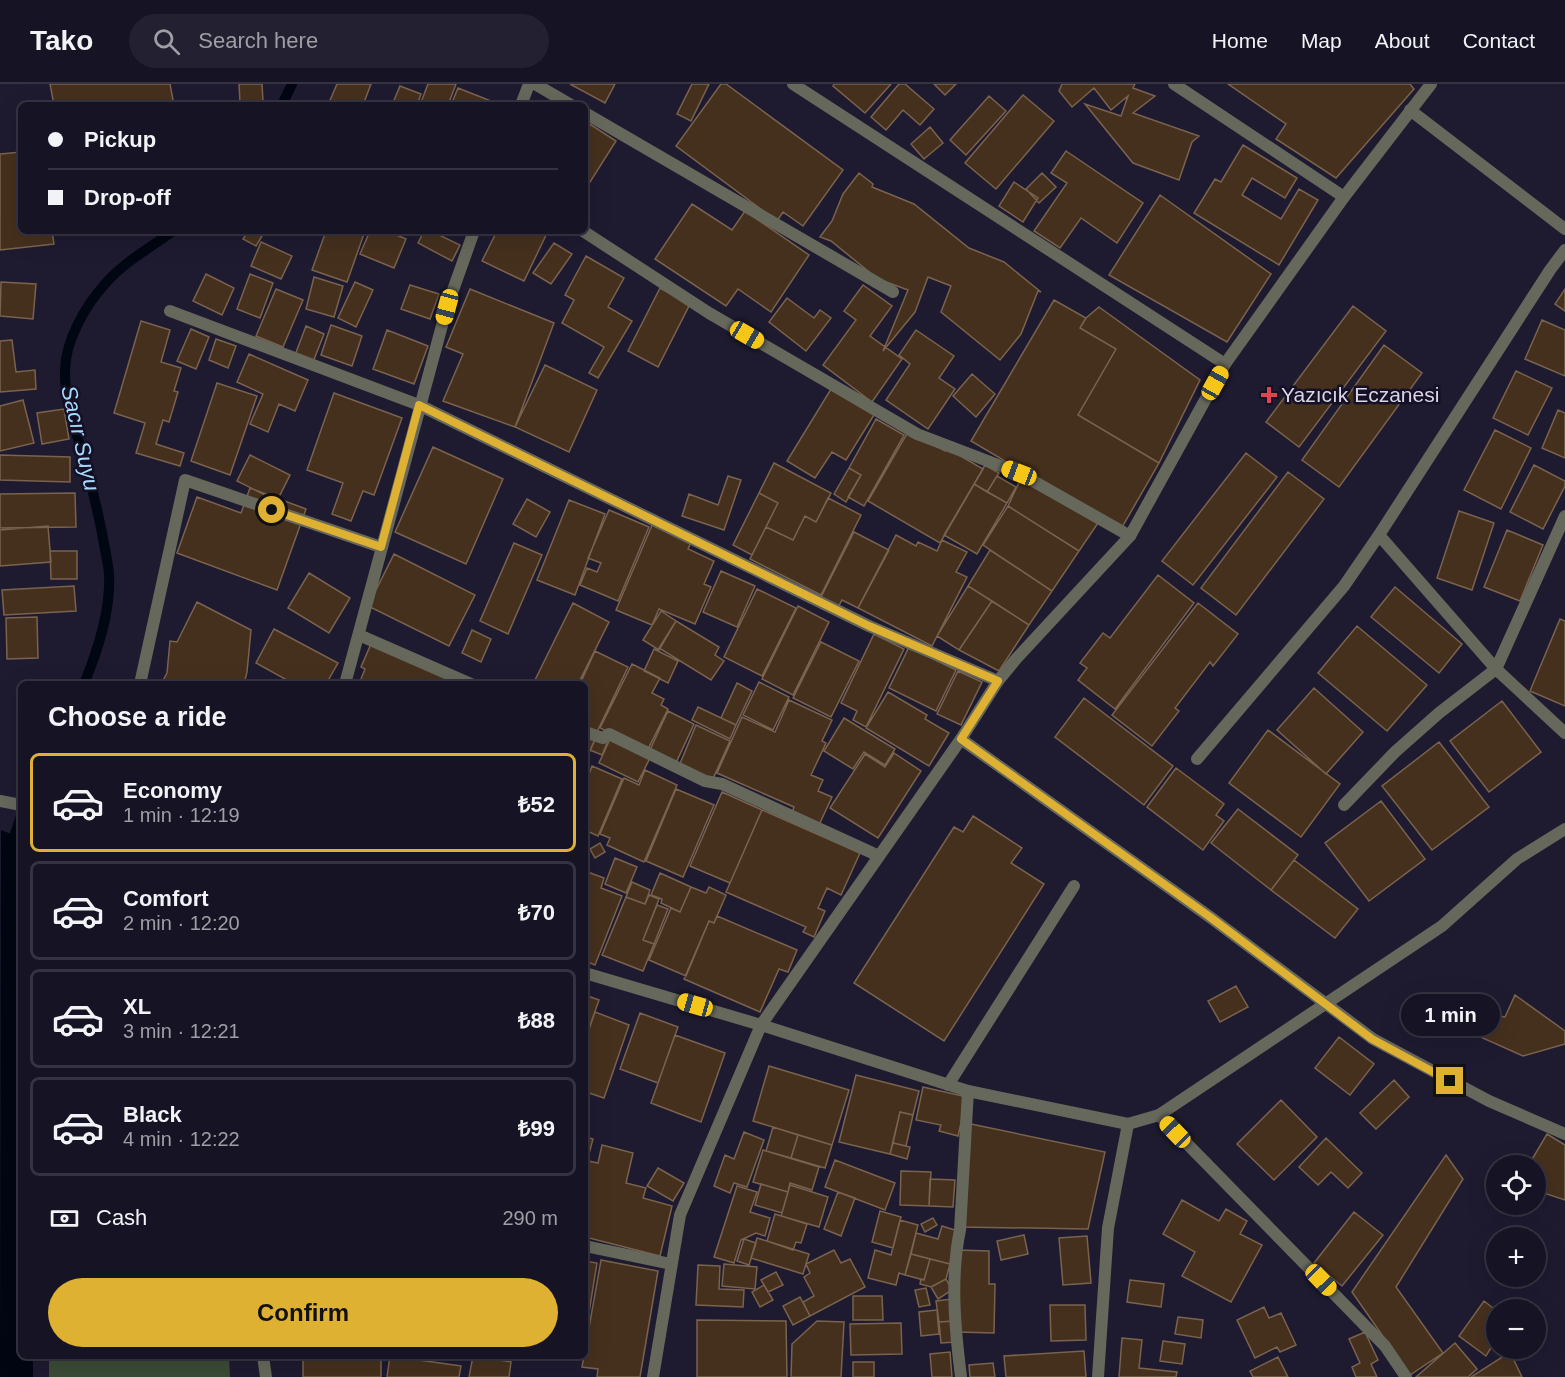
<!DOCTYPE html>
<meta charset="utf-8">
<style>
body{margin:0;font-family:Arial,sans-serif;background:#232131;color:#f1f3f6;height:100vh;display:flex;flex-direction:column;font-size:22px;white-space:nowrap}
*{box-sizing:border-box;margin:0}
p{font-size:20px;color:#9e9ea6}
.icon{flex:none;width:33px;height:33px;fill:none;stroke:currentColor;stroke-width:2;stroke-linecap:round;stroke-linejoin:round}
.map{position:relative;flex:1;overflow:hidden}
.side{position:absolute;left:18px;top:597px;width:570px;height:678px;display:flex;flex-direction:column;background:#161424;border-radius:9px;box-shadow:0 6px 24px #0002,0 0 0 2px #353341}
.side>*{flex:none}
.hud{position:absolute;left:18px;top:18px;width:570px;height:132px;border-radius:9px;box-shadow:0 6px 24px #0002,0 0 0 2px #353341;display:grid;align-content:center;height:132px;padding:0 30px;background:#161424}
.tools{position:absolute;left:1486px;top:1071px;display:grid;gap:12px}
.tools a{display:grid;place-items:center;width:60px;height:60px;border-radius:50%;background:#161424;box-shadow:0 6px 24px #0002,0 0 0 2px #353341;font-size:30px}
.end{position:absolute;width:27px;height:27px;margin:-14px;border:8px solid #deb133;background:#111;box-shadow:0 0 0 3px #111}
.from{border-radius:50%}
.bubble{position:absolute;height:42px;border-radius:21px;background:#161424;box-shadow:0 6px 24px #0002,0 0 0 2px #353341;font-size:20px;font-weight:700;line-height:42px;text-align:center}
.car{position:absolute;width:18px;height:36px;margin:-18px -9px;border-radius:8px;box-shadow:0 0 4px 2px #0007;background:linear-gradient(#f5c518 24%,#345 0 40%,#f5c518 0 76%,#345 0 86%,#f5c518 0)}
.hud b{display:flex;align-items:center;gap:21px;height:57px;font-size:22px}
.hud b+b{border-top:2px solid #353341}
.hud i{width:15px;height:15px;background:#f1f3f6}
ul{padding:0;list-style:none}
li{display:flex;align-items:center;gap:18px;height:99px;margin:0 12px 9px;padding:0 18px;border:3px solid #353341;border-radius:9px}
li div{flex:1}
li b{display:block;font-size:22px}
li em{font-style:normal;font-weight:700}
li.active{border-color:#deb133}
li>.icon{width:54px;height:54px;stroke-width:1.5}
h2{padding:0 30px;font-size:27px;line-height:72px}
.pay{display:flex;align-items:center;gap:15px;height:66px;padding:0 30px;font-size:22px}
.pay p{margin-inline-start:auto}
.cta{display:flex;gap:12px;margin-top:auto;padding:12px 30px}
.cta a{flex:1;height:69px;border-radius:36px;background:#deb133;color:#111;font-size:24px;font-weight:700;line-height:69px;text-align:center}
header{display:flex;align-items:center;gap:36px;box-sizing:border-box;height:84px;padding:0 30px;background:#161424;border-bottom:2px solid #353341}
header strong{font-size:28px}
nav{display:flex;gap:33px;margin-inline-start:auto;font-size:21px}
.search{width:420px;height:54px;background:#232131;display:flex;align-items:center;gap:15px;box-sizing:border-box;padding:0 21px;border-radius:33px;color:#9e9ea6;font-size:22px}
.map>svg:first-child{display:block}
</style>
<header>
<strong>Tako</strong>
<div class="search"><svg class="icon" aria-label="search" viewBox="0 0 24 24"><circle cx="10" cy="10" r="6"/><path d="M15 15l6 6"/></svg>Search here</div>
<nav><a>Home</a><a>Map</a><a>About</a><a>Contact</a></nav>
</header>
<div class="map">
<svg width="1565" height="1293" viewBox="0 0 1565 1293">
<rect width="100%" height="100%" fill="#1e1a30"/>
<!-- green -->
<path fill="#3b4b35" d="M49 1272H229L230 1293H49Z"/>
<!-- water -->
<path fill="#000612" d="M1 746 21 754V1272H33V1293H0Z"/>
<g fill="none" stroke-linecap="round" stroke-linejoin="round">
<!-- stream -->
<path stroke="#000612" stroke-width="10" d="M282 21 292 0
M84 600C98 566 111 527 109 490 108 476 104 463 102 449 97 424 91 399 84 374 75 345 64 316 65 285 66 256 85 222 105 200 124 178 150 164 173 147
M10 765 21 732"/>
</g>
<!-- building -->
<path fill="#45301d" stroke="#7a634e" stroke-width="1.5" d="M50 0H170L174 21H54Z
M239 0H262L263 17 240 18Z
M337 0H371L363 21H328Z
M428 0H456L448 21H420Z
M570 0H615L605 19Z
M692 0H709L691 37 677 30Z
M721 0H726L843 86 803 142 783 128 777 137 676 62Z
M834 0H891L865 29 833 2Z
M899 0H905L934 25 920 41 903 26 886 46 871 33Z
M934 0H956L945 11Z
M1062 0H1135L1133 4 1155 12 1133 29 1199 52 1192 58 1179 96 1133 79 1085 20 1121 32 1128 12 1111 26 1094 4 1072 23 1059 7Z
M1228 0H1410L1414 5 1336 94 1276 55 1286 40Z
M400 2 421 10 417 21H392Z
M458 4 501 21H451Z
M1023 11 1054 37 996 105 965 79Z
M989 12 1006 27 966 71 950 56Z
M585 37 616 57 585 106Z
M930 43 943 59 924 75 911 60Z
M1243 61 1297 94 1285 114 1252 94 1242 111 1281 135 1299 105 1318 116 1279 181 1194 129 1215 95 1221 98Z
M1066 67 1143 119 1117 159 1081 134 1060 164 1034 147 1067 99 1051 89Z
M21 68V147H52L54 160 0 166V70Z
M859 89 873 100 872 103 914 120 969 164 1004 178 1041 208 1038 207 1021 250 1000 276 941 228 951 202 928 193 915 228 883 267 908 206 878 195 831 157 820 153 832 137 843 110Z
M1042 89 1056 103 1039 119 1026 105Z
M1014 98 1038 114 1023 138 999 122Z
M1160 111 1271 190 1227 258 1109 191Z
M692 120 732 146 745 127 809 171 771 228 738 205 726 222 655 175Z
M248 147H265L256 162 243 155Z
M326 147H365L347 198 312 186Z
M370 147H387L406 155 394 184 360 170Z
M424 147H431L460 161 452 177 418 159Z
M497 147H548L524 197 482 177Z
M261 158 292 172 281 195 251 182Z
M554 159 572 170 551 200 533 189Z
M586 172 624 194 608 223 632 237 598 294 589 289 604 263 562 239 574 216 565 211Z
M206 190 234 204 222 231 193 217Z
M250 190 273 199 260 234 237 225Z
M314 193 343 202 334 233 306 225Z
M1 198 36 200 33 235 0 232Z
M355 198 373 206 356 243 338 234Z
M410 201 439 210 430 235 401 225Z
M863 201 892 222 870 252 902 275 872 318 823 281 856 236 844 227Z
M660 204 690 220 658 283 628 267Z
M276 205 303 216 283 263 256 252Z
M470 205 554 239 515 343 443 317 463 270 446 263Z
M1565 205V227L1555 220Z
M787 214 814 234 820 226 831 234 806 267 769 238Z
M1054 216 1086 234 1080 244 1116 265 1078 331 1159 379 1121 445 971 357Z
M1353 222 1386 247 1299 363 1266 338Z
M1099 223 1200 296 1159 379 1078 331 1116 265 1080 244 1086 234Z
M1542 236 1565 246V292L1525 275Z
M141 237 170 246 161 278 181 284 174 307 178 308 169 338 163 336 156 360 184 369 180 382 136 369 145 339 114 329Z
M331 241 362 252 352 282 321 271Z
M306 242 324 250 313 278 295 271Z
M191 245 209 253 196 285 177 277Z
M387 246 428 262 414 300 373 285Z
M916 246 954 272 939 294 955 305 928 345 886 316 910 280 899 271Z
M216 255 236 262 228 284 209 276Z
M12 256 16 288 35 286 36 305 0 308V257Z
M1384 261 1422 289 1339 403 1302 376Z
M249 270 308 296 295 327 279 320 268 348 250 340 263 310 237 298Z
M545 281 597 306 569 368 515 343Z
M1516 287 1552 304 1528 351 1493 334Z
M972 290 995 310 976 333 953 312Z
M217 299 257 312 230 391 191 377Z
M831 305 874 331 846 376 832 368 815 394 787 377Z
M334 309 402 334 374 411 363 407 351 437 332 430 343 399 307 386Z
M23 316 34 359 0 367V322Z
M64 325 69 355 42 360 37 329Z
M1558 326 1565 329V374L1542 364Z
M876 335 904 351 864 422 848 413 861 391 849 384Z
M909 346 945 367 947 364 983 385 940 459 868 417Z
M1495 346 1531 364 1501 425 1464 406Z
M433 363 503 395 466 480 395 448Z
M1246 369 1277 393 1193 501 1162 477Z
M0 371 70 373V398L0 396Z
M250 371 290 391 277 417 237 397Z
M774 379 831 409 816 438 805 432 793 456 766 443 778 419 759 409Z
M985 381 999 389 987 408 974 400Z
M1534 381 1565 397V402L1543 445 1510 428Z
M849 384 861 391 846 418 834 410Z
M1288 388 1324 415 1236 531 1201 504Z
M728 392 741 396 724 446 682 432 689 410 718 421Z
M997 392 1016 403 1007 419 987 408Z
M1022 392 1098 439 1079 467 1008 422Z
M974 400 1007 419 977 470 944 451Z
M250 404 306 425 277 506 177 469 197 413 241 429Z
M75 409 76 443 0 444V410Z
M759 409 778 419 752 471 733 461Z
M828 414 861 431 821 511 750 475 766 443 793 456 805 432 816 438Z
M527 415 550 428 536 453 513 440Z
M569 416 605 430 575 511 537 496Z
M1008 422 1079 467 1052 507 983 461Z
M609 426 649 443 618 517 580 501 587 484 597 488 601 479 588 474Z
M1459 427 1494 439 1472 506 1437 494Z
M653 439 692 456 688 465 714 477 704 500 711 503 695 540 659 525 652 541 616 526Z
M48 442 51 478 0 482V446Z
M1507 446 1543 461 1520 517 1484 503Z
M854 448 889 466 858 524 842 516 837 525 820 515Z
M896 451 916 462 918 458 937 467 942 456 967 468 956 488 967 493 932 562 858 524Z
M514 459 542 471 508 550 480 537Z
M990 466 1052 507 1029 541 968 502Z
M50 467H77V495H51Z
M394 470 475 511 449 562 368 522Z
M721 487 755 502 737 543 703 528Z
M309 489 350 514 329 549 288 524Z
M1158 491 1194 519 1115 625 1078 596 1087 584 1080 579 1103 549 1110 554Z
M74 502 76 527 4 531 2 506Z
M968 502 992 517 959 566 937 552Z
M1395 503 1462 560 1439 589 1371 533Z
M757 505 796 524 762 592 724 573Z
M992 517 1029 541 999 587 959 566Z
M197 518 251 546 247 588 244 600H161L167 589 170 557 177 558Z
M573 519 609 538 578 600H533Z
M1198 519 1238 550 1213 582 1210 578 1175 624 1179 627 1152 662 1112 631Z
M798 522 829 538 793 611 762 595Z
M661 527 676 537 659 566 643 556Z
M37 533 38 574 7 575 6 534Z
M1560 535 1565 537V622L1530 607Z
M676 537 719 563 715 571 724 577 711 596 659 564Z
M1357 542 1427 601 1387 647 1318 589Z
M274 545 338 579 326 600H294L256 579Z
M472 546 491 555 481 578 462 569Z
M874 550 904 565 866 643 853 636 857 627 841 619Z
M821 558 859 577 831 633 793 614Z
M371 560 452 596 450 600H359L365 585 361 583Z
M909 563 956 586 936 627 889 604Z
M654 565 678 577 668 599 644 587Z
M595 567 628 583 596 650 585 644V600H580Z
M632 580 660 594 652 609 664 615 661 621 668 625 647 667 600 644Z
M958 587 982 598 961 641 937 630Z
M759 598 789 613 773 646 743 631Z
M737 599 752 607 736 641 721 634Z
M1314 604 1363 648 1326 690 1277 646Z
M888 608 927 631 925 635 949 649 929 682 866 644Z
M1084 614 1173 682 1144 721 1055 653Z
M789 616 832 636 822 657 826 659 811 691 823 696 818 707 832 713 819 741 792 729 794 723 717 689 742 633 775 648Z
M1502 617 1541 668 1489 708 1450 657Z
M698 623 736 641 730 655 692 636Z
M668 627 694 640 675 681 649 668Z
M844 634 895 665 885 681 864 668 853 685 824 667Z
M696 641 730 657 712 697 679 682Z
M1268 646 1340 700 1301 753 1229 699Z
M585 652 595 656 585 678Z
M596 653 607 659 602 671 590 666Z
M611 653 651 672 638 698 599 679Z
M1439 658 1489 723 1432 766 1382 702Z
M894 669 921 687 878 754 830 724 865 670 885 683Z
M592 682 622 695 598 752 585 746V692L588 693Z
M1176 684 1224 720 1216 731 1224 737 1203 766 1147 723Z
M645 686 677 701 644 778 607 761 610 754 600 750 624 694 639 701Z
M676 705 714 721 683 793 646 777Z
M722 708 762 726 730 799 690 782Z
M1381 717 1425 775 1369 817 1325 759Z
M1238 725 1298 771 1271 806 1211 759Z
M762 726 860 769 841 811 827 804 818 824 825 827 814 853 803 848 806 843 726 808Z
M973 732 1022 764 1011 779 1044 800 944 957 854 899 954 743 963 748Z
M600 759 605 768 595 774 590 765Z
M615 774 637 783 626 809 605 800Z
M1294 776 1358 825 1335 854 1271 806Z
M585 787 604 794 601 804 622 812 595 881 585 877Z
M660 789 691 803 680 828 661 819 662 815 651 811Z
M632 798 650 806 645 820 626 813Z
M691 803 706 809 709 803 726 811 714 839 709 837 686 892 649 876 671 824 680 828Z
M649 811 659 815 643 856 654 860 643 887 602 871 626 813 645 820Z
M657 821 668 825 654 860 643 856Z
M717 832 797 866 788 888 779 885 760 928 684 895 709 837 714 839Z
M1236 902 1248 923 1220 938 1208 917Z
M585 911 599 916 587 950 585 949Z
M1515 911 1565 947V960L1523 972 1458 943 1468 926 1505 933Z
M595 928 629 941 604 1014 589 1009 585 1020V957Z
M640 929 678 943 658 999 620 985Z
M675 951 725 969 701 1038 651 1019Z
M1339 953 1374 980 1350 1011 1315 984Z
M769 982 849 1006 832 1061 753 1037Z
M856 991 919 1007 913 1031 900 1028 890 1070 839 1058Z
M1394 996 1409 1013 1376 1045 1360 1029Z
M923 1003 967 1013 958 1052 939 1047 941 1041 916 1036Z
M1281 1016 1317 1053 1274 1096 1237 1060Z
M900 1028 913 1031 906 1062 893 1059Z
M971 1040 1105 1068 1088 1145 961 1143Z
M773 1043 798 1051 791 1074 766 1067Z
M744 1048 764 1056 747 1103 734 1099 730 1109 714 1102 725 1071 734 1075Z
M1547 1050 1565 1061V1116L1541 1108 1536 1113V1082H1528Z
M798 1051 832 1061 825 1084 791 1074Z
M585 1053 593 1055 585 1085Z
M1326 1054 1362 1089 1348 1104 1331 1088 1318 1101 1299 1083Z
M893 1059 910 1063 907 1075 890 1070Z
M602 1061 633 1069 626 1099 646 1104 643 1114 672 1122 660 1172 585 1153V1090L588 1077 598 1079Z
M763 1066 819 1083 812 1106 790 1099 788 1108 753 1098Z
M1446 1071 1463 1095 1396 1203 1443 1269 1410 1291 1352 1208Z
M835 1076 895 1099 885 1126 825 1103Z
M658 1084 684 1099 673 1117 647 1102Z
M901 1087 931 1088 929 1122 900 1121Z
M930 1095 955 1096 953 1123 929 1122Z
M761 1100 788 1108 782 1129 755 1121Z
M790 1101 828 1113 819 1143 781 1132Z
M737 1102 757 1108 750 1128 770 1134 765 1152 756 1149 741 1156 734 1179 714 1173Z
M838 1108 855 1114 841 1152 824 1145Z
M1182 1116 1219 1137 1226 1125 1247 1137 1240 1150 1262 1161 1231 1218 1182 1192 1195 1168 1163 1150Z
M880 1127 901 1133 893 1164 872 1158Z
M1354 1128 1383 1151 1342 1202 1314 1179Z
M775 1130 807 1140 801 1159 796 1158 793 1166 767 1157Z
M933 1134 937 1141 925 1148 921 1140Z
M900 1136 918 1141 905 1191 899 1189 896 1201 868 1194 875 1166 891 1171Z
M942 1142 958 1147 950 1180 911 1170 916 1149 938 1155Z
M1024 1151 1028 1170 1001 1176 997 1157Z
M1087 1152 1091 1199 1063 1201 1059 1154Z
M757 1154 809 1170 803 1190 751 1174Z
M744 1155 756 1159 749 1181 737 1177Z
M834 1166 841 1179 850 1175 865 1203 810 1232 803 1218 814 1212 804 1193 810 1189 806 1180Z
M958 1166 989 1167V1200H995L994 1249 957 1248Z
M911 1170 930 1175 924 1196 905 1191Z
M930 1175 950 1180 946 1195 931 1203 920 1200 921 1195 924 1196Z
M601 1176 658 1187 640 1293H597L598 1285 582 1283Z
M585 1177 597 1179 587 1241 585 1240Z
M724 1180 757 1183 755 1205 722 1202Z
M698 1181 720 1182 719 1205 744 1206 743 1223 696 1221Z
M776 1188 783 1201 768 1208 761 1196Z
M946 1195 952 1206 938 1215 931 1203Z
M1130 1196 1164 1200 1161 1223 1127 1218Z
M764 1201 773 1216 760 1223 752 1208Z
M926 1204 930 1221 919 1223 915 1206Z
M853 1212H882L883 1236H853Z
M800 1213 810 1232 793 1241 783 1222Z
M952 1215 954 1237 939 1238 936 1217Z
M1484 1217 1497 1227V1254L1486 1272 1459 1252Z
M1050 1221H1085L1086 1256 1051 1257Z
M1264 1223 1269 1234 1281 1229 1296 1261 1280 1268 1277 1263 1255 1274 1237 1236Z
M937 1226 939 1250 921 1252 919 1228Z
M1178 1233 1203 1236 1201 1254 1175 1250Z
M697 1236 786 1237 787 1293H697Z
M817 1237 844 1238 841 1293H791L792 1260Z
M954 1237 956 1258 941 1259 939 1238Z
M901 1239 902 1270 851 1271 850 1240Z
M1365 1248 1378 1276 1371 1280 1377 1293H1356L1352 1283 1360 1279 1349 1255Z
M1122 1254 1142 1256 1139 1284 1177 1288 1176 1293H1119Z
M1163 1257 1185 1260 1182 1280 1160 1277Z
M1455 1259 1477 1285 1468 1293H1416Z
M1084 1267 1086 1293H1006L1004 1272Z
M950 1268 952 1293H932L930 1270Z
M1510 1268 1522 1293H1471Z
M303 1272H381V1293H303Z
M390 1272 461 1282 459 1293H387Z
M473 1272 511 1278 509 1293H469Z
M1278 1273 1288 1293H1253L1250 1287Z
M853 1278H874V1293H853Z
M993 1279 995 1293H970L969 1281Z"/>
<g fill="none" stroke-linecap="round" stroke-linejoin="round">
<!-- service -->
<path stroke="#66685c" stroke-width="12" d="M1379 451 1496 585 1565 649
M1197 675 1344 502 1379 451 1550 186 1565 166
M1344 721 1395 668 1439 629 1496 585 1565 432
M948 1001 1074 802"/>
<!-- minor -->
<path stroke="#66685c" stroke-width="12" d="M535 0 571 21
M793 0 1225 280
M1174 0 1344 113
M521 21 529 0
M1410 26 1565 145
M585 29 893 208
M583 147 709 229 917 350 1019 389 1130 452
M170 227 419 321 869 542 998 597
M359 551 471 600
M140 600 185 396 381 463
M345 600 447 223 474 147
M585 648 603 654 609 650 705 697 722 700 879 772
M961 655 1210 833 1373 955 1489 1017 1565 1050
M1159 1031 1385 1262 1406 1293
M585 1162 671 1180
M263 1272 266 1293
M961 1293C955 1245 950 1194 960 1146L968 1007
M1098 1293 1108 1144 1128 1040"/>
<!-- tertiary -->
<path stroke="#66685c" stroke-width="12" d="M0 717 21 721
M585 889 761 941 968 1007 1128 1040 1159 1031 1442 842 1517 775 1565 745
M653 1293 680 1131 761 941 961 655 998 597 1016 575 1130 452 1225 280 1344 113 1431 0"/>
</g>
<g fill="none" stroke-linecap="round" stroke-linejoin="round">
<!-- route -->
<path stroke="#deb133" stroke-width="8" d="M272 426 381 463 419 321 869 542 998 597 961 655 1210 833 1372 955 1450 997"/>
</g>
<!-- markers -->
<path fill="#e0444e" stroke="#151026" stroke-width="2" d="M1266 302h6v6h6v6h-6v6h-6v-6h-6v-6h6z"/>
<g text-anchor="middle" stroke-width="5" stroke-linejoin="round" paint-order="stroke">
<!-- poi labels -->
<g font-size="21" fill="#d8d6e5" stroke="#151026" text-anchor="start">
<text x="1281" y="318">Yazıcık Eczanesi</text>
</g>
<!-- water labels -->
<g font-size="22" font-style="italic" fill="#a3dafb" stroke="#151026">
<text transform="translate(81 354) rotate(77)" y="8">Sacır Suyu</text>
</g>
</g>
</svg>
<div class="tools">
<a><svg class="icon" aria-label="locate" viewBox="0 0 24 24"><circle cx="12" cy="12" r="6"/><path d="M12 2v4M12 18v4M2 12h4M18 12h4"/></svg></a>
<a>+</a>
<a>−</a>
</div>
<i class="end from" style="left:272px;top:426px"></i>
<i class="end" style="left:1450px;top:997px"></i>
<div class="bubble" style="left:1401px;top:910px;width:99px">1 min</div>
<i class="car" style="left:447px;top:223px;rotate:195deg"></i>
<i class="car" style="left:747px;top:251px;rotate:120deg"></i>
<i class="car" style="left:1215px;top:299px;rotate:29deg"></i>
<i class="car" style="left:1019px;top:389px;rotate:291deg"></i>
<i class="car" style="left:695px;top:921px;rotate:286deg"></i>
<i class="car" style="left:1175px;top:1048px;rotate:316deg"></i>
<i class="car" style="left:1321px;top:1196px;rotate:136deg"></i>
<div class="hud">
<b><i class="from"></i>Pickup</b>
<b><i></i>Drop-off</b>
</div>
<section class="side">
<h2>Choose a ride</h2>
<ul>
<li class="active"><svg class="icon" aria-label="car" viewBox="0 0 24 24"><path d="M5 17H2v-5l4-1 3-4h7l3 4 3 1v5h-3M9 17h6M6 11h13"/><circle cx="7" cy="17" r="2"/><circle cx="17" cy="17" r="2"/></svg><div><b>Economy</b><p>1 min · 12:19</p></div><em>₺52</em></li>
<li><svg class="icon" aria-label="car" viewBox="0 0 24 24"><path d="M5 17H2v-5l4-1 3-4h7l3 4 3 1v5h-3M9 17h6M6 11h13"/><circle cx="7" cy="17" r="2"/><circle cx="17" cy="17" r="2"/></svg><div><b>Comfort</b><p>2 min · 12:20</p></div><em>₺70</em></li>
<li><svg class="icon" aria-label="car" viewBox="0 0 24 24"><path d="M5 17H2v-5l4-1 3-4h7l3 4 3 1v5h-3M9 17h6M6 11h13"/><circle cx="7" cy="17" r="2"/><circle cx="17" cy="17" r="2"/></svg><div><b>XL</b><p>3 min · 12:21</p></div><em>₺88</em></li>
<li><svg class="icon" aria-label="car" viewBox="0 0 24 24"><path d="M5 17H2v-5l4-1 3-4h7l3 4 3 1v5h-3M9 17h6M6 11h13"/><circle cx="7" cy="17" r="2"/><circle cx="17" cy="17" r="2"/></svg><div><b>Black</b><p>4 min · 12:22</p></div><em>₺99</em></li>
</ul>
<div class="pay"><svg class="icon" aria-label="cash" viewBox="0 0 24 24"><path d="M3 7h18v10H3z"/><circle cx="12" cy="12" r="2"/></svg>Cash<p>290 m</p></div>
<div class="cta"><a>Confirm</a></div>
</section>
</div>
